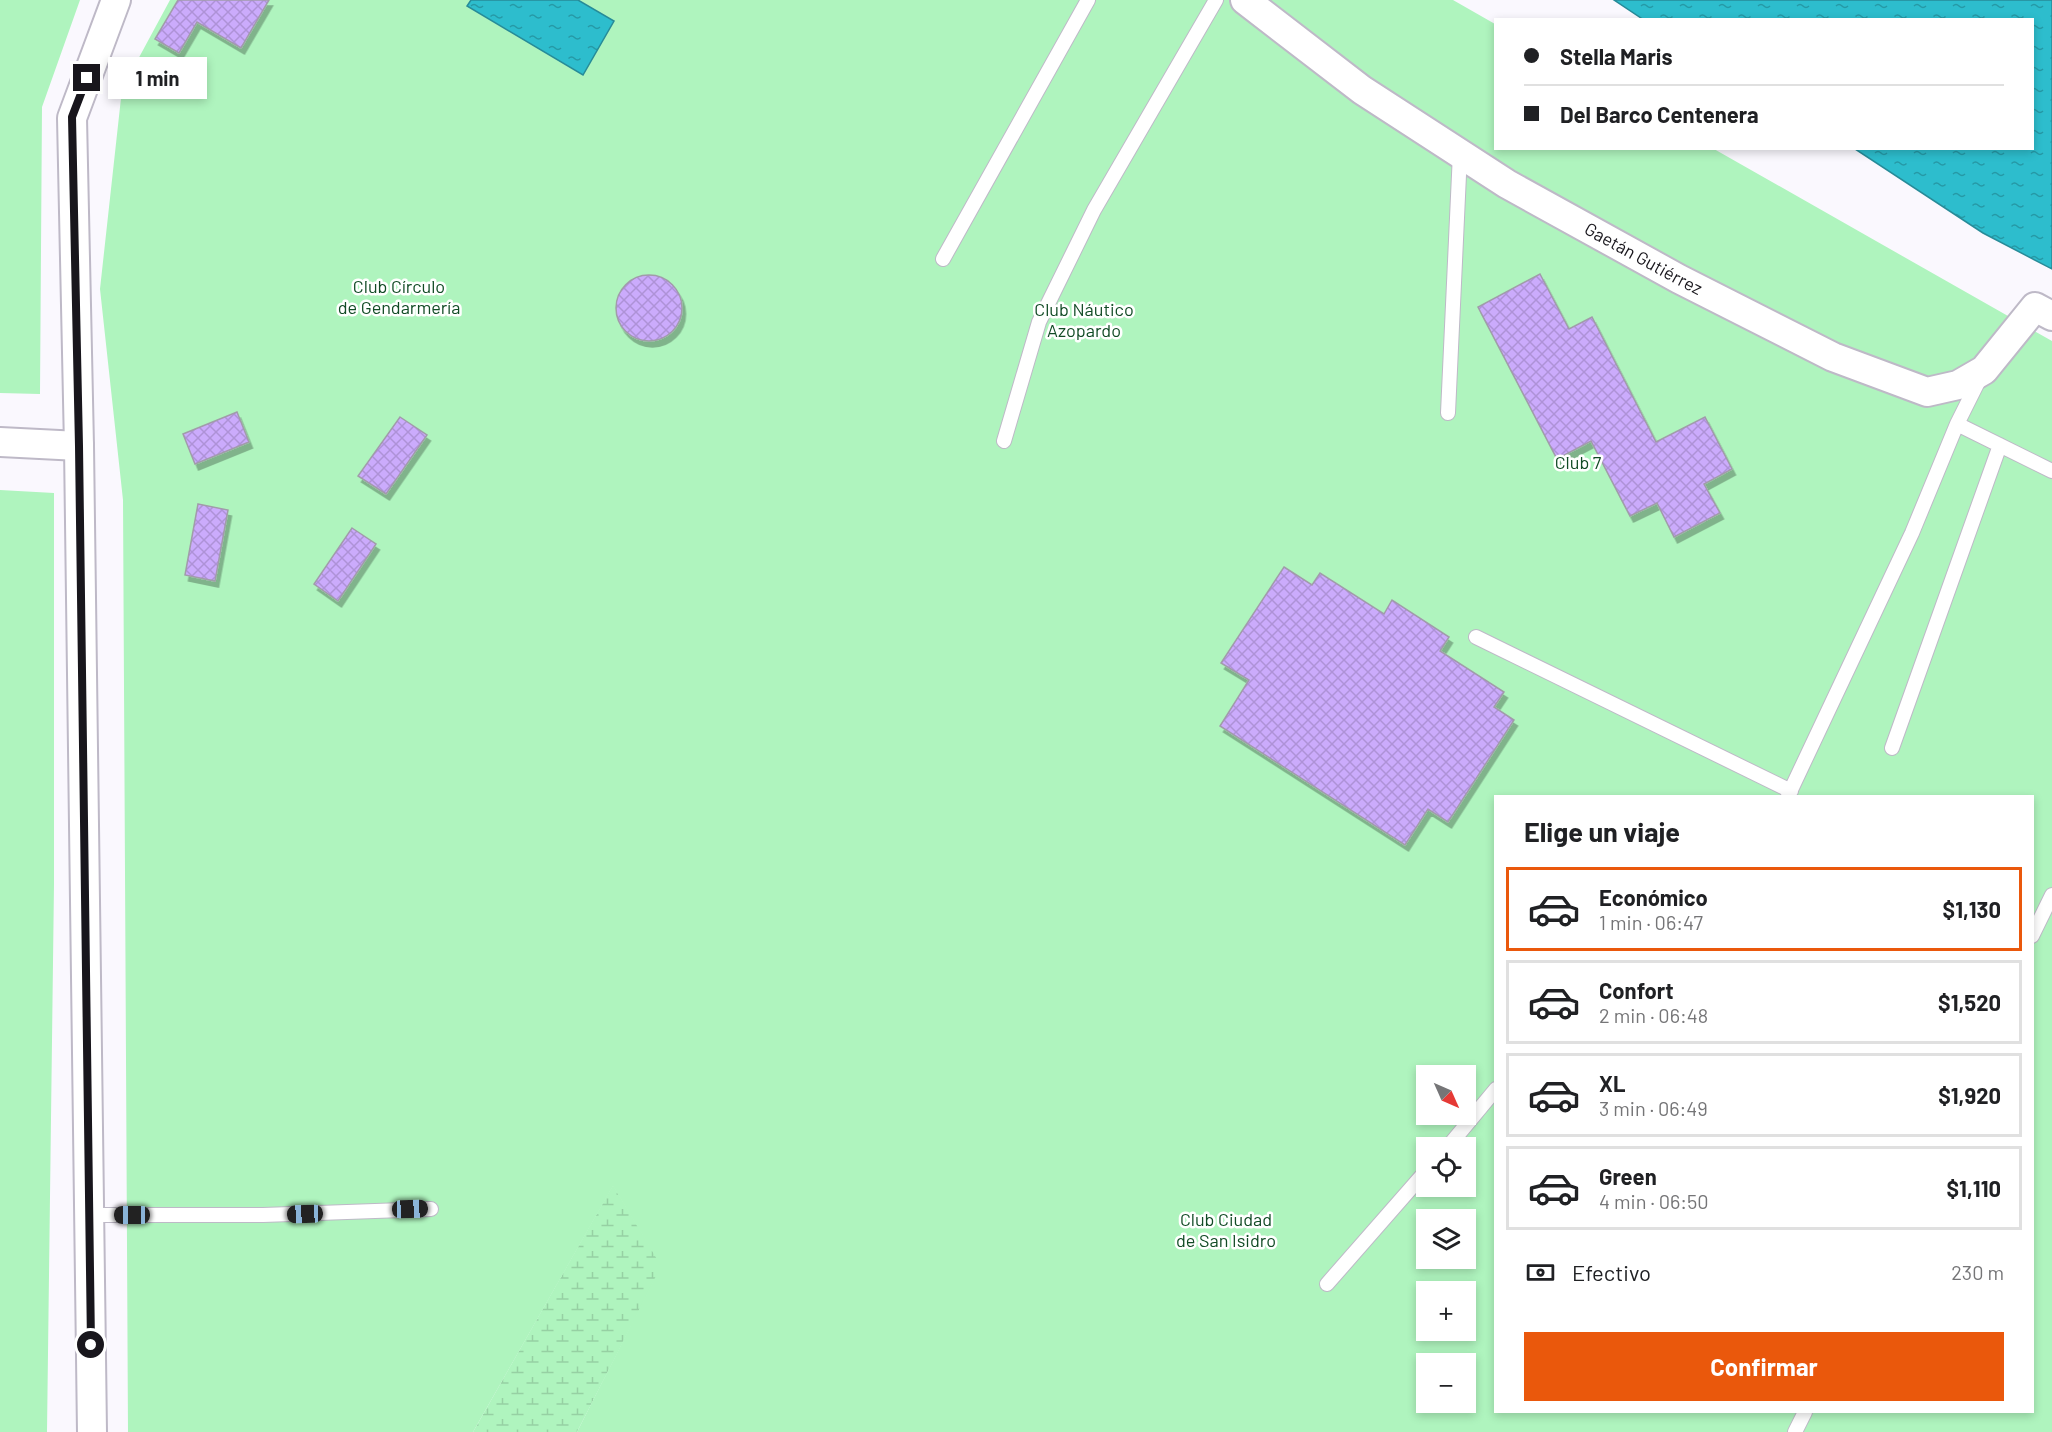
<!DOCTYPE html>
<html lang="es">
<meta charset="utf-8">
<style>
body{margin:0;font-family:Barlow,sans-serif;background:#f6f6f6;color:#202124;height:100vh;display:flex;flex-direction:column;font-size:22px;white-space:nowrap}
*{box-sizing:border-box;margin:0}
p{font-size:20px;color:#757577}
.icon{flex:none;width:33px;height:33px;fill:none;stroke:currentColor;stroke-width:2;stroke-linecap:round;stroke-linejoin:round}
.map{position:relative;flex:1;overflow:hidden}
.details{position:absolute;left:1494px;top:795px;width:540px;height:618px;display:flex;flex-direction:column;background:#fff;border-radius:0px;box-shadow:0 3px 9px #0003}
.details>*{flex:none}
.banner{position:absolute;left:1494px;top:18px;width:540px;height:132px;border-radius:0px;box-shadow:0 3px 9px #0003;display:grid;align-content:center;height:132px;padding:0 30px;background:#fff}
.needle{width:39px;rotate:135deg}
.fabs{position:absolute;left:1416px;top:1065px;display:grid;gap:12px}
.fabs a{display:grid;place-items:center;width:60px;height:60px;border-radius:0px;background:#fff;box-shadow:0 3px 9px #0003;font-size:30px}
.end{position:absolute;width:27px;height:27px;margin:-14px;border:8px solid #18161c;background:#fff;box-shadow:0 0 0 3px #fff}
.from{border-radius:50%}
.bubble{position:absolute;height:42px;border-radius:0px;background:#fff;box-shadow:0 3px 9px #0003;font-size:20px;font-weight:700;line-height:42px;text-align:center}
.car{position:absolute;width:18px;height:36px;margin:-18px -9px;border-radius:8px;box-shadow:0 0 4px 2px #0007;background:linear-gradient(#222 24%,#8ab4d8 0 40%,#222 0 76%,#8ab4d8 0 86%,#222 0)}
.banner b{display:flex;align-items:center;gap:21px;height:57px;font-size:22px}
.banner b+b{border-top:2px solid #e0e0e0}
.banner i{width:15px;height:15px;background:#202124}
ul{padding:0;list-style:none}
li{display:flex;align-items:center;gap:18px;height:84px;margin:0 12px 9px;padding:0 18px;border:3px solid #e0e0e0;border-radius:0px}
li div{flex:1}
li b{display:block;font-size:22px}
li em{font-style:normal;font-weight:700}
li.selected{border-color:#ea580c}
li>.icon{width:54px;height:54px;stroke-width:1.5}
h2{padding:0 30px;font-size:27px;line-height:72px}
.pay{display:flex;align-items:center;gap:15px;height:66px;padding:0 30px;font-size:22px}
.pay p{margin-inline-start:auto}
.button{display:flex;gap:12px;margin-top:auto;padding:12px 30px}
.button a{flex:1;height:69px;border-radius:0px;background:#ea580c;color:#fff;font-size:24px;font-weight:700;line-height:69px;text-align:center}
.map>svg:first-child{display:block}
</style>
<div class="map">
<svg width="2052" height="1432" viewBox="0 0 2052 1432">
<defs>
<pattern id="wetland-marsh" width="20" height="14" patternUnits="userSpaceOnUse" patternTransform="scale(1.5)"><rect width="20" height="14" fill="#aff4be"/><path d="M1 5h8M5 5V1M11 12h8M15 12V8" fill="none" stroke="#96d0a3"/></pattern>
<pattern id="water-ripples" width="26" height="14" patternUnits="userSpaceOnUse" patternTransform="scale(1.5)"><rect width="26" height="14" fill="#2dbdcd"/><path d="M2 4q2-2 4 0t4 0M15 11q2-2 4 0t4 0" fill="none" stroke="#2599a6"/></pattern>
<pattern id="building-cross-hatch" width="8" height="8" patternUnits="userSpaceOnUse" patternTransform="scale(1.5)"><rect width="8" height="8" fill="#cbabfc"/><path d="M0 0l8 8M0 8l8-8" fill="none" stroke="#ae92d7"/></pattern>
<filter id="shadow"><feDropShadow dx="3.5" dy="6" stdDeviation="0" flood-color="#0004"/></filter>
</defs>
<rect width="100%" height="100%" fill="#faf8fe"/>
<!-- wetland -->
<path fill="url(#wetland-marsh)" d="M613 1185 662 1266 577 1432H473Z"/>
<!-- green -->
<path fill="#aff4be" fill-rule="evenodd" d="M0 0H80L42 107 40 394 0 393Z
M170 0H1453L1495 24 1496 148 1714 149 2052 341V1432H577L661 1266 613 1186 473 1432H128L123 500 100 289 122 89ZM1496 796H2032V1412H1496ZM1426 1076H1466V1114H1426ZM1426 1148H1466V1186H1426ZM1426 1220H1466V1258H1426ZM1426 1292H1466V1330H1426ZM1426 1364H1466V1402H1426Z
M0 490 54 493V884L47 1432H0Z"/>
<!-- water -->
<path fill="url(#water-ripples)" stroke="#278b98" stroke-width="1.5" d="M471 0H578L614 21 583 75 467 6Z
M1614 0H2052V269L1983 233 1855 149 2032 148V20H1644Z"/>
<!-- building -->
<path fill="url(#building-cross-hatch)" stroke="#a19caa" stroke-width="1.5" filter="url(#shadow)" d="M178 0H269L241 48 197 22 179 53 155 39Z
M1540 274 1569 329 1592 317 1656 442 1705 417 1732 469 1704 484 1720 513 1674 537 1657 503 1630 516 1591 441 1557 459 1478 307Z
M616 308a33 33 0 1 1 66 0a33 33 0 1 1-66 0Z
M237 412 249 442 195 464 183 434Z
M400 417 427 435 386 494 358 476Z
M198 504 228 510 215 581 185 575Z
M352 528 376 544 338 601 314 584Z
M1284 567 1312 585 1320 573 1384 614 1392 600 1449 637 1440 651 1504 692 1494 707 1514 720 1448 822 1428 809 1405 845 1220 726 1249 680 1221 663Z"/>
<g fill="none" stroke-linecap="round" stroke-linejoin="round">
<defs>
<path id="lane" d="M943 259 1088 0
M1448 413 1460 153
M1957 424 2052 471
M1004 441 1039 322 1094 210 1216 0
M1476 637 1791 791
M1892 748 2000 445
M1788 796 1912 533 1957 424 1980 378
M2032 936 2052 895
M1447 1148 1496 1089
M89 1215H263L431 1209
M1327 1284 1426 1171
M1795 1432 1805 1412"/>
<g id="street">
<path id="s1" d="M1245 0 1362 90 1507 184 1679 279 1833 357 1927 392 1958 385 1984 370 2035 307 2052 316"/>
<path d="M0 442 79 446"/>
<path d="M92 1432 79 446 72 118 116 0"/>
</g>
</defs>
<!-- lane casing -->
<use href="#lane" stroke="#beb9c7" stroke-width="16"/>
<!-- street casing -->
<use href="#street" stroke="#beb9c7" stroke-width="32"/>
<!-- lane -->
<use href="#lane" stroke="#fff" stroke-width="14"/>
<!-- street -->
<use href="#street" stroke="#fff" stroke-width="28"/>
</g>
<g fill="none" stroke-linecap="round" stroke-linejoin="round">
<!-- route -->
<path stroke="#18161c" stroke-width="8" d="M87 78 72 117 79 446 91 1345"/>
</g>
<g text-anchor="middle" stroke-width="5" stroke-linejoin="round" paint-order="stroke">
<!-- street labels -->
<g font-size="18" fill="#18161c" stroke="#fff">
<text dy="6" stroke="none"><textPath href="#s1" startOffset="476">Gaetán Gutiérrez</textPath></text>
</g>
<!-- park labels -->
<g font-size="18" fill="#114b25" stroke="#fff">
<text x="399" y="293">Club Círculo<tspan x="399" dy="21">de Gendarmería</tspan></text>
<text x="1084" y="316">Club Náutico<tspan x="1084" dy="21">Azopardo</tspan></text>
<text x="1578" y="469">Club 7</text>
<text x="1226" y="1226">Club Ciudad<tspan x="1226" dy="21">de San Isidro</tspan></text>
</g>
</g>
</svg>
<div class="fabs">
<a><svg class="needle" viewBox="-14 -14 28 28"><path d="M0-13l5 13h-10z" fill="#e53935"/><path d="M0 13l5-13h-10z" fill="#757577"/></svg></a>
<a><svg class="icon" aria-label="locate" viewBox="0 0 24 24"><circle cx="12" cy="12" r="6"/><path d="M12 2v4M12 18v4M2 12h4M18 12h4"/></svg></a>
<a><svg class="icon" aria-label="layers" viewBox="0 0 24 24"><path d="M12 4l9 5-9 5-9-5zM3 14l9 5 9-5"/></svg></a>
<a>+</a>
<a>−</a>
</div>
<i class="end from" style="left:91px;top:1345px"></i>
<i class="end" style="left:87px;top:78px"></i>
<div class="bubble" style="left:108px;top:57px;width:99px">1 min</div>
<i class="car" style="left:410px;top:1209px;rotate:88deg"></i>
<i class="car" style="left:305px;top:1214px;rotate:268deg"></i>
<i class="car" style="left:132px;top:1215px;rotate:270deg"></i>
<div class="banner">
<b><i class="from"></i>Stella Maris</b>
<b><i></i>Del Barco Centenera</b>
</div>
<section class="details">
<h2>Elige un viaje</h2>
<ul>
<li class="selected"><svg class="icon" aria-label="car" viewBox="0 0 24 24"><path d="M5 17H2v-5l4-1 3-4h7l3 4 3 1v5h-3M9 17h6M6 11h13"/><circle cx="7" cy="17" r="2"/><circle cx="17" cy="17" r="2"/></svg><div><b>Económico</b><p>1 min · 06:47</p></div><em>$1,130</em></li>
<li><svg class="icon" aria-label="car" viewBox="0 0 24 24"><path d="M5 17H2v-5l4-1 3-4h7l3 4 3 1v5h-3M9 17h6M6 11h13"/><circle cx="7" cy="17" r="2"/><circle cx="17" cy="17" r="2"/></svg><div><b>Confort</b><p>2 min · 06:48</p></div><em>$1,520</em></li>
<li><svg class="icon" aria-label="car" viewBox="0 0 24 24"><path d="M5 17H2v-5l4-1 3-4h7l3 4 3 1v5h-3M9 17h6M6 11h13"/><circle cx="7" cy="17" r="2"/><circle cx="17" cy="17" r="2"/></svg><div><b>XL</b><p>3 min · 06:49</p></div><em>$1,920</em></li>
<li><svg class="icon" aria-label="car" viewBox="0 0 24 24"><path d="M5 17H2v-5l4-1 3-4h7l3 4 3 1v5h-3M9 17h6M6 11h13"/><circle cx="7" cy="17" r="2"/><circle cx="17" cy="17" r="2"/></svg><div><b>Green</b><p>4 min · 06:50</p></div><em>$1,110</em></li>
</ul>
<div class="pay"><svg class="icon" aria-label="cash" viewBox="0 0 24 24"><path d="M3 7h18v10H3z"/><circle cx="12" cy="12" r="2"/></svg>Efectivo<p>230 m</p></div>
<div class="button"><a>Confirmar</a></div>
</section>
</div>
